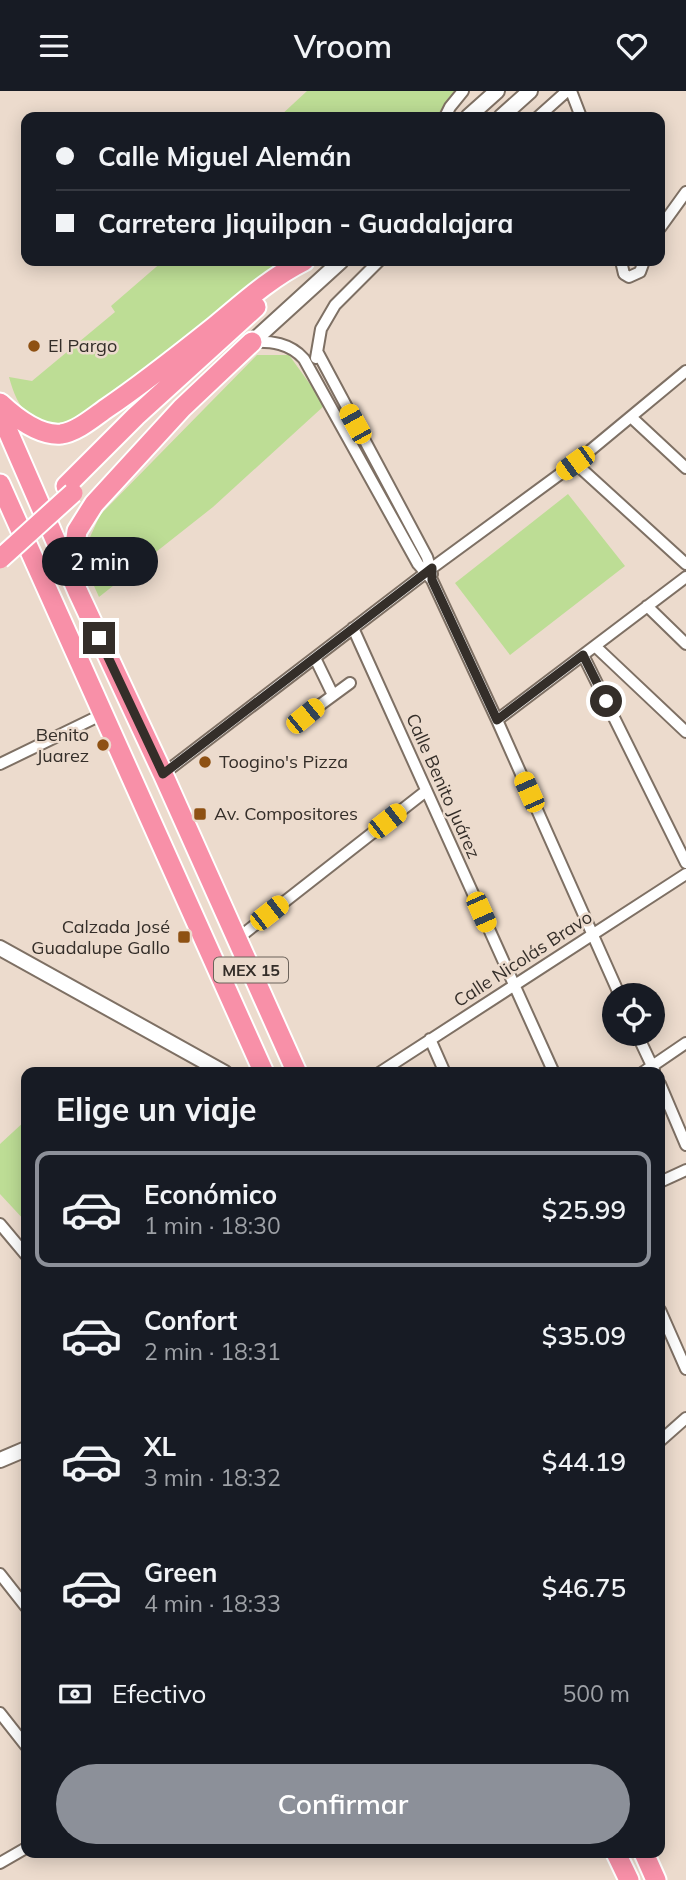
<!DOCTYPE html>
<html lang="es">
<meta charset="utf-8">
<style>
body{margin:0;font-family:Mulish,sans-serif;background:#20242c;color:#f1f3f6;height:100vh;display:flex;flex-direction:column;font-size:26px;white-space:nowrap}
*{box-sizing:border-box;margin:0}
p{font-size:23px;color:#9ea1a6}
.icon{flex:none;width:38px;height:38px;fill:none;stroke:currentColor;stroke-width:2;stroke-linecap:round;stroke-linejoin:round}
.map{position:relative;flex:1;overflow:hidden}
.drawer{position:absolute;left:21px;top:976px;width:644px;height:791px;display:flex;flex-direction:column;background:#171b24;border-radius:14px;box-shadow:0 4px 18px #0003}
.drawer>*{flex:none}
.top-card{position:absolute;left:21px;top:21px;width:644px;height:154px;border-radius:14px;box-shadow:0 4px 18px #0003;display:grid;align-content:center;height:154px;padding:0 35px;background:#171b24}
.fabs{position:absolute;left:602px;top:892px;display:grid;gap:14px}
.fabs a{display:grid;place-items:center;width:63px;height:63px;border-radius:50%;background:#171b24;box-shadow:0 4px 18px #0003;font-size:35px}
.end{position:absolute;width:32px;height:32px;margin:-16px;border:9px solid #342e29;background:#fff;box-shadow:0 0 0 4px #fff}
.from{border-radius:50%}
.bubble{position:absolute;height:49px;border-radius:24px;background:#171b24;box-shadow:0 4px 18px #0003;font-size:23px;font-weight:600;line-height:49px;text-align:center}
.car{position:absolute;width:21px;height:42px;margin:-21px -10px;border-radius:9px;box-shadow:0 0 5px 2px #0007;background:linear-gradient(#f5c518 24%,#345 0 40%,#f5c518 0 76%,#345 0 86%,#f5c518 0)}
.top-card b{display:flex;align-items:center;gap:24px;height:66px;font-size:26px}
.top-card b+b{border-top:2px solid #363941}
.top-card i{width:18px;height:18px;background:#f1f3f6}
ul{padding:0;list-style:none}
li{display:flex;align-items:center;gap:21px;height:116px;margin:0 14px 10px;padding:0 21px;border:4px solid transparent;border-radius:14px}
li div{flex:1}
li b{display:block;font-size:26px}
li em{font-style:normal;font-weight:600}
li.on{border-color:#8c9099}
li>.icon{width:63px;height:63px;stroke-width:1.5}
h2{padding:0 35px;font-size:32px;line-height:84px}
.pay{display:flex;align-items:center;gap:18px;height:77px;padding:0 35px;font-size:26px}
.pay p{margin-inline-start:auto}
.action{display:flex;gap:14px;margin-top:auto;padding:14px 35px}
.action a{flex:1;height:80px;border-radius:42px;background:#8c9099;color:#fff;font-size:28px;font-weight:600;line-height:80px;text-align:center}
header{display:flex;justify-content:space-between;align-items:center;height:91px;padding:0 35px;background:#171b24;font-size:32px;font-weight:600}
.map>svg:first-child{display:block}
</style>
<header><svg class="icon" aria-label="menu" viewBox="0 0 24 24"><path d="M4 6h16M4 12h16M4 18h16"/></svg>Vroom<svg class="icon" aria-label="heart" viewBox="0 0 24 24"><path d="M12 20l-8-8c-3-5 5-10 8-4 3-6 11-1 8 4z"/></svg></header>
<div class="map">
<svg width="686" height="1789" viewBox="0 0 686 1789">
<rect width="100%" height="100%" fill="#ecdbcd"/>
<!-- green -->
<path fill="#bddd95" d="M307 0H456L449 8 439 26H279Z
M163 170H281L77 331C36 335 20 327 9 286L32 290 115 221 111 215Z
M257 264H289L325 314 213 416 99 506 81 466 100 424Z
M568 403 625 475 510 564 455 492Z
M26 1029V1131L0 1103V1053Z"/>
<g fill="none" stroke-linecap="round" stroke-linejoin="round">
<defs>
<path id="minor" d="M571 0 581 26
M445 26 450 16 463 0
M538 26 567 0
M660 137 686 101
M621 170 624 183 629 186 640 181 644 170
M252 251C271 250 290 252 304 268L418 473 432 489 497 629 620 905
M318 262 427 466 432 483
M316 267 321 238 335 214 379 170
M631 326 686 377
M575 372 686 473
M647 515 686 553
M353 537 554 982
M595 555 686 641
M583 564 686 772
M315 567 332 602
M305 625 350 592
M497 629 686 486
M0 673 103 623
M163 683 432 477 575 372 686 280
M237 848 426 700
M637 943 654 979
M430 948 445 982
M379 982 686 783
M642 982 686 952
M660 993 686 1054
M660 1091 686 1079
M0 1133 26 1164
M660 1219 686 1278
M660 1350 686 1327
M0 1483 26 1516
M0 1622 26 1655
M0 1772 26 1757"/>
<path id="tertiary" d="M468 26 497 0
M501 26 530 0
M252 251 341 170
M0 857 225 982
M0 1369 26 1358"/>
<path id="trunk" d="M0 312C15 326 39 345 61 343 77 341 94 326 107 317 144 292 179 264 214 236 243 212 270 187 304 170
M0 322 78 501 163 683 297 982
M0 393 264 982
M66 395 136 325 256 216
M76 486 74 461 77 440 94 413 182 317 252 251
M616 1762 629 1789
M644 1762 656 1789"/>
</defs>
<!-- minor casing -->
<use href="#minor" stroke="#7e7064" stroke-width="14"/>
<!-- tertiary casing -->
<use href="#tertiary" stroke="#7e7064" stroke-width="18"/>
<!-- trunk casing -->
<use href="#trunk" stroke="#fff" stroke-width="23"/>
<!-- minor -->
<use href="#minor" stroke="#fff" stroke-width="10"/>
<!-- tertiary -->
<use href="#tertiary" stroke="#fff" stroke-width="14"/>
<!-- trunk -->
<use href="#trunk" stroke="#f890a8" stroke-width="19"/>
<defs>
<path id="trunk-bridge" d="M0 468 73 402"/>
</defs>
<!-- trunk-bridge casing -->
<use href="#trunk-bridge" stroke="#fff" stroke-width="23" stroke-linecap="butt"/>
<!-- trunk-bridge -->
<use href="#trunk-bridge" stroke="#f890a8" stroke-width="19"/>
</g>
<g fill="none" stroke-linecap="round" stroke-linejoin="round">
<!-- route -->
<path stroke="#342e29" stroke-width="9" d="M99 547 163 683 432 477V489L497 629 583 564 606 610"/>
</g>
<!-- markers -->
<g fill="#8e5113" stroke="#ecdbcd" stroke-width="2.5">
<circle cx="34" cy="255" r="7"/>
<circle cx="103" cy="654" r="7"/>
<circle cx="205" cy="671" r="7"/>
<rect x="193" y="716" width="14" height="14" rx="3.5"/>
<rect x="177" y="839" width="14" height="14" rx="3.5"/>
</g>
<g text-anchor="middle" stroke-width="5" stroke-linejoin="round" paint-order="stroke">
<!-- shield labels -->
<rect fill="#ecdbcd" stroke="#6b625a" stroke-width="2" x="214" y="866.5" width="74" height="25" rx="5"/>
<g font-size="16" font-weight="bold" fill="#342e29">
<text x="251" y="885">MEX 15</text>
</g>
<!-- poi labels -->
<g font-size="18" fill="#342e29" stroke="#ecdbcd" text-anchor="start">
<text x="48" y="261">El Pargo</text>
<text x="89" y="650" text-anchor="end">Benito<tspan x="89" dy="21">Juarez</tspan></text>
<text x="219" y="677">Toogino's Pizza</text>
<text x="214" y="729">Av. Compositores</text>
<text x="170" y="842" text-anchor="end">Calzada José<tspan x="170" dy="21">Guadalupe Gallo</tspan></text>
</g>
<!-- street labels -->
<g font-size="18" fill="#342e29" stroke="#ecdbcd">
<text transform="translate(443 695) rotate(66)" y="6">Calle Benito Juárez</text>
<text transform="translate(523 868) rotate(-33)" y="6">Calle Nicolás Bravo</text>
</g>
</g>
</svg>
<div class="fabs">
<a><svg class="icon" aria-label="locate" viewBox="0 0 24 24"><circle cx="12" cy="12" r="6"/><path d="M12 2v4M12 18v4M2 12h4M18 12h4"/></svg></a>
</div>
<i class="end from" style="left:606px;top:610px"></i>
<i class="end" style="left:99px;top:547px"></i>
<div class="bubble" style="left:42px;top:446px;width:116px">2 min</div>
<i class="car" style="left:355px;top:333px;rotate:331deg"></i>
<i class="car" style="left:575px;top:372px;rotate:234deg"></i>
<i class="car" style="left:305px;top:625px;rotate:51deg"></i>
<i class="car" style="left:529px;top:701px;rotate:336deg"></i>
<i class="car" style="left:387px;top:730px;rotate:52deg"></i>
<i class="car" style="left:481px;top:821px;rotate:156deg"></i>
<i class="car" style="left:269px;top:822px;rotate:52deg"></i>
<div class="top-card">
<b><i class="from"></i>Calle Miguel Alemán</b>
<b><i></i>Carretera Jiquilpan - Guadalajara</b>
</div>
<section class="drawer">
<h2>Elige un viaje</h2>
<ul>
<li class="on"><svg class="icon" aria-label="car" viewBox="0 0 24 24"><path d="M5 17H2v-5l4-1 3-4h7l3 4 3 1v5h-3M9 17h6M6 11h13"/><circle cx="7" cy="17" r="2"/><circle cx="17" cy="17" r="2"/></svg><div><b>Económico</b><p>1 min · 18:30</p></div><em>$25.99</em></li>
<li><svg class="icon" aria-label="car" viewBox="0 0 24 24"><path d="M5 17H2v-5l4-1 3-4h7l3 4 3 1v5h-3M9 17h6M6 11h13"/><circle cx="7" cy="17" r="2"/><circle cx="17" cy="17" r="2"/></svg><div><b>Confort</b><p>2 min · 18:31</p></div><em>$35.09</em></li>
<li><svg class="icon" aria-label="car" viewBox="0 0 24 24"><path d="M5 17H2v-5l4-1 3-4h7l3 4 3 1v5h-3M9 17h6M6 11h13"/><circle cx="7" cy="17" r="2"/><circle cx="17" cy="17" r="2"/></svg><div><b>XL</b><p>3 min · 18:32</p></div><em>$44.19</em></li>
<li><svg class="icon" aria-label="car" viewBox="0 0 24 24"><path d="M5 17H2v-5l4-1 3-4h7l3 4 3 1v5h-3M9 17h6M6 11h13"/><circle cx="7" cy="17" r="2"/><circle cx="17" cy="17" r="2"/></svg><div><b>Green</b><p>4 min · 18:33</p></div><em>$46.75</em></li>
</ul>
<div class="pay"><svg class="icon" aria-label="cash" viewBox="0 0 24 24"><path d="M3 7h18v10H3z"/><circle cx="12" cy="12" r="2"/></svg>Efectivo<p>500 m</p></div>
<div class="action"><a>Confirmar</a></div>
</section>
</div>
